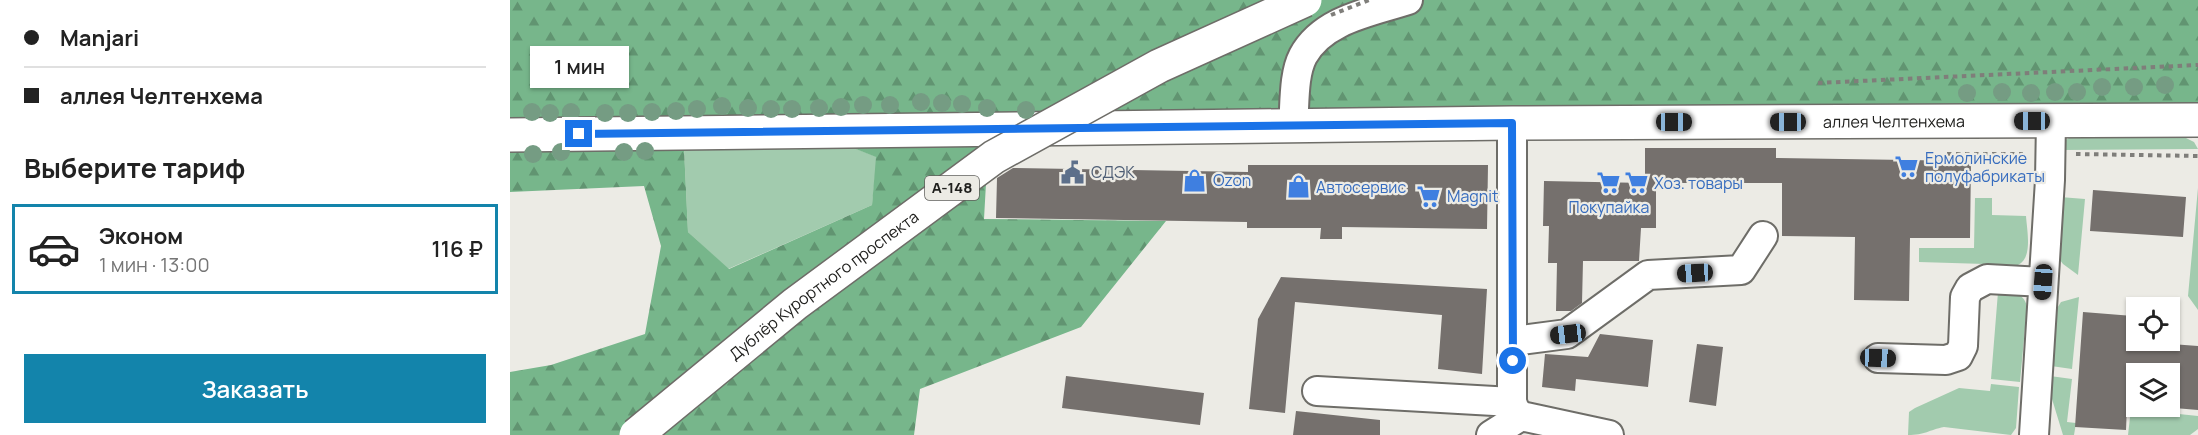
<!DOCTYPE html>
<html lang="ru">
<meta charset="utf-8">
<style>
body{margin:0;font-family:Manrope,sans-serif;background:#f6f6f6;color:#222;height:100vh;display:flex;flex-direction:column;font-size:22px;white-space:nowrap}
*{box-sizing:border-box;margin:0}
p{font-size:20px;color:#767676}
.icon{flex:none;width:33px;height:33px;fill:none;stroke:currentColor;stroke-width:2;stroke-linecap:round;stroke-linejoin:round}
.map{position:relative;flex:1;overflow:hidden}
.panel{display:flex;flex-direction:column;background:#fff;width:510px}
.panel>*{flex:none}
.banner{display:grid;align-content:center;height:132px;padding:0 24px;background:#fff}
.controls{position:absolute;left:1616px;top:297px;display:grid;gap:12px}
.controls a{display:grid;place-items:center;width:54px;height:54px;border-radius:0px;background:#fff;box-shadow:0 2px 4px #0004;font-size:30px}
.end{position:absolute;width:27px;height:27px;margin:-14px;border:8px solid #1a73e8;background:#fff;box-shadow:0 0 0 3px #fff}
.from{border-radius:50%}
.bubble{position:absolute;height:42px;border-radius:0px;background:#fff;box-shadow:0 2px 4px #0004;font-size:20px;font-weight:600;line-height:42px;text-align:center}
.car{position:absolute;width:18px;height:36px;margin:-18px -9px;border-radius:8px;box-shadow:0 0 4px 2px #0007;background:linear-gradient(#222 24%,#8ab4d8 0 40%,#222 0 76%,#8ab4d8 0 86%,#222 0)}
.banner b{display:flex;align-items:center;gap:21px;height:57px;font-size:22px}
.banner b+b{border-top:2px solid #e0e0e0}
.banner i{width:15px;height:15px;background:#222}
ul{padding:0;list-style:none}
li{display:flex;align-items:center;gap:18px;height:90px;margin:0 12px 9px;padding:0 12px;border:3px solid transparent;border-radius:0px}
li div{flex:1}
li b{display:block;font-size:22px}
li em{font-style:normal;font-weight:600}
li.selected{border-color:#1384ab}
li>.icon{width:54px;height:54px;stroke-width:1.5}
h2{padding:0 24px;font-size:27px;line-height:72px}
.cta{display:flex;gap:12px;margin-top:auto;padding:12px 24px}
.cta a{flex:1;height:69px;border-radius:0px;background:#1384ab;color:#fff;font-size:24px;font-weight:600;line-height:69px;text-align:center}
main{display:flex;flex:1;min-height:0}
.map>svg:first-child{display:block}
</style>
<main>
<section class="panel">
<div class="banner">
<b><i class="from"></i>Manjari</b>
<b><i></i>аллея Челтенхема</b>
</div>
<h2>Выберите тариф</h2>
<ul>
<li class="selected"><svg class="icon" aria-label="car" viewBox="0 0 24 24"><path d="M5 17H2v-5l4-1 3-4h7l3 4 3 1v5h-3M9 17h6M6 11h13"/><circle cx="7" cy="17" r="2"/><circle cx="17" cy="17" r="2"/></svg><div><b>Эконом</b><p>1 мин · 13:00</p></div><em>116 ₽</em></li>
</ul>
<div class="cta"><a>Заказать</a></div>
</section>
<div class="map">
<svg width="1688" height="435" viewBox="0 0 1688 435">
<defs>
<pattern id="forest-firs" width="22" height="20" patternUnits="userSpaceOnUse" patternTransform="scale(1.5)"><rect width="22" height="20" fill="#77b68b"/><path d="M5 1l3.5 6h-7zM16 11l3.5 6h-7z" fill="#619471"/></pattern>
</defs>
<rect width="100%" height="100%" fill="#ecebe5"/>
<!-- grass -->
<path fill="#a2cbae" d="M303 132 367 157 362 205 218 269 178 232 174 148Z
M1674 137 1684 142 1688 149 1552 150 1554 141 1559 138Z
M1688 188V310L1678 296Z
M1550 197 1575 199 1568 275 1553 264 1547 256Z
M1465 198H1482V215L1516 216C1517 231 1523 258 1508 265L1409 262V248H1464Z
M1488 292C1501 293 1513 291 1517 306L1510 382 1481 379Z
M1569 297 1562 369 1541 366 1546 310 1551 302Z
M1540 376 1562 379 1557 422 1566 423 1564 435H1553L1542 399Z
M1481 384 1509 387 1506 428 1501 435 1434 427C1419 430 1415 435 1398 435L1399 412 1405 408 1449 388 1480 391Z
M1621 409 1688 416V429L1680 435H1618Z"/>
<!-- forest -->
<path fill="url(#forest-firs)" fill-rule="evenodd" d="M0 0H1688V120L479 130 474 219 656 221 571 327 410 389 404 435H0V372L41 365 135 334 151 246 134 186 0 192ZM303 132 366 157 362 205 219 269 178 232 174 148Z"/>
<!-- building -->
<path fill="#75706d" d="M1135 148H1266V158L1461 161 1460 238H1400L1399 301 1344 300 1345 237 1272 236V183H1144H1146V228H1131L1129 261H1073L1072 303 1061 311H1046L1047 263H1038L1039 226H1033L1034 181 1135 183Z
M738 165H978L977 229 832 227V239H810L811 228H737V222L486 218 487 178 503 168 738 172Z
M1583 190 1676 197 1673 237 1580 231Z
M771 277 977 289 972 374 928 369 932 315 785 302 775 413 739 409 748 319Z
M1573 312 1623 316 1621 341 1688 346V410L1641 406H1659V374H1626V405H1617L1616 430 1565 427Z
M1090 334 1143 340 1138 387 1066 379 1065 391 1032 387 1035 354 1078 357Z
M1187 344 1213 347 1206 406 1179 402Z
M556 376 694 393 690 425 552 408Z
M786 411 870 420V435H783Z"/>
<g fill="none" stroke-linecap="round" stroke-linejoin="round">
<defs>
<path id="minor" d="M783 126C785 105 783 75 793 56 813 19 862 12 898 0
M1003 341 1057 334 1138 275 1231 270 1253 236
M1368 358 1436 360 1448 356 1453 346 1455 297 1460 288 1477 279 1533 282
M807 391 1002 402V123
M1011 416 1099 435
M981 435 1011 416 1005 410 1002 402
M1524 435 1540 180 1541 121"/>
<g id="major">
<path id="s1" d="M0 135 1002 123 1688 120"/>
</g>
</defs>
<!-- minor casing -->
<use href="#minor" stroke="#6e6d68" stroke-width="32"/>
<!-- major casing -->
<use href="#major" stroke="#6e6d68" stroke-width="36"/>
<!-- path -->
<path stroke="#7f7e7a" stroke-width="4" stroke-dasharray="4.5 4.5" stroke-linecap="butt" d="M1308 83 1688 65
M1437 154H1513
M1566 154 1688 156"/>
<!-- minor -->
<use href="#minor" stroke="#fff" stroke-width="28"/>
<!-- major -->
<use href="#major" stroke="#fff" stroke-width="33"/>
<defs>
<g id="highway-bridge">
<path id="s2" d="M126 435 285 304 484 157 649 66 795 0"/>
</g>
</defs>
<!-- highway-bridge casing -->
<use href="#highway-bridge" stroke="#6e6d68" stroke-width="36" stroke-linecap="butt"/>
<!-- path-bridge -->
<path stroke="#7f7e7a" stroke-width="4" stroke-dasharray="4.5 4.5" stroke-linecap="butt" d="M821 15 859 0"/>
<!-- highway-bridge -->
<use href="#highway-bridge" stroke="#fff" stroke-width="33"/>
</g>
<!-- trees -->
<g fill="#759c83">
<circle cx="1655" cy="85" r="9"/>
<circle cx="1592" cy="87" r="9"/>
<circle cx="1624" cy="87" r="9"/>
<circle cx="1492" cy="92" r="9"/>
<circle cx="1545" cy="92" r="9"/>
<circle cx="1567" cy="92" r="9"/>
<circle cx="1457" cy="93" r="9"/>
<circle cx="1521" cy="93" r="9"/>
<circle cx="411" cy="102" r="9"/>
<circle cx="432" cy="103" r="9"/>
<circle cx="452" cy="104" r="9"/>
<circle cx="353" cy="105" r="9"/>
<circle cx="380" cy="105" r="9"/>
<circle cx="212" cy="106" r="9"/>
<circle cx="331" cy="107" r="9"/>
<circle cx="238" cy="108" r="9"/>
<circle cx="309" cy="108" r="9"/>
<circle cx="477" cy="108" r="9"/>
<circle cx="187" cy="109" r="9"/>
<circle cx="261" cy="109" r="9"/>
<circle cx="282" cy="109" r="9"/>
<circle cx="516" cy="110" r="9"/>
<circle cx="166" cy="111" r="9"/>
<circle cx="22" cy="112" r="9"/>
<circle cx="61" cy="112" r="9"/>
<circle cx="142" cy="112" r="9"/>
<circle cx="40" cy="113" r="9"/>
<circle cx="95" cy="113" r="9"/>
<circle cx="118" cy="113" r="9"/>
<circle cx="135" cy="151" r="9"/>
<circle cx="51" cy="152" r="9"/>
<circle cx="114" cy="152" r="9"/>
<circle cx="23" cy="154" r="9"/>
</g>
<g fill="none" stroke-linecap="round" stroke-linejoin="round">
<!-- route -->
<path stroke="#1a73e8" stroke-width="8" d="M69 134 1002 123 1003 361"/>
</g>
<!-- icons -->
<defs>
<symbol id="supermarket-bare" viewBox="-9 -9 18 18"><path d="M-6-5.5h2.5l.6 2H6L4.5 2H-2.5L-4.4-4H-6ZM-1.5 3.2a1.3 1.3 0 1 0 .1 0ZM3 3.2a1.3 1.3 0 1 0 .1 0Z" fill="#3f7fe0" stroke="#ecebe5" stroke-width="2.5" paint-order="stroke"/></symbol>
<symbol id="civic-bare" viewBox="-9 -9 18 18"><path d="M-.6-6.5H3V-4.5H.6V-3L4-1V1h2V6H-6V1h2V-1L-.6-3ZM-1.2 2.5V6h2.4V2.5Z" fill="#5c6f8a" stroke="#ecebe5" stroke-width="2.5" paint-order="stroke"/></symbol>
<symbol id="shop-bare" viewBox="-9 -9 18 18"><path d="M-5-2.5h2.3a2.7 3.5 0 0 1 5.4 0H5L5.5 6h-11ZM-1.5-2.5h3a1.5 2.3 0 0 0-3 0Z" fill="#3f7fe0" stroke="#ecebe5" stroke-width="2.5" paint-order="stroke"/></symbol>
</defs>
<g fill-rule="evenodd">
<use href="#supermarket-bare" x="1380" y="150" width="33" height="33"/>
<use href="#civic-bare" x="546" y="156" width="33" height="33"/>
<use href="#shop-bare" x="668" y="164" width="33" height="33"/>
<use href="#supermarket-bare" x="1082" y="166" width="33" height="33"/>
<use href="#supermarket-bare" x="1110" y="166" width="33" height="33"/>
<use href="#shop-bare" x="772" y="170" width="33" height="33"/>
<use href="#supermarket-bare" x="902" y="180" width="33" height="33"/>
</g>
<g text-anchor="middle" stroke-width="4.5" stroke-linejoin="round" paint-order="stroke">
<!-- shield labels -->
<rect fill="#ecebe5" stroke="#5d5d5a" stroke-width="1.5" x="415" y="176" width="54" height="24" rx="4.5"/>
<g font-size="15" font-weight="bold" fill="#20201e">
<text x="442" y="193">А-148</text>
</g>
<!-- street labels -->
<g font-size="16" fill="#20201e" stroke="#ecebe5">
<text dy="6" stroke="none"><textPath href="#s1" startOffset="1384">аллея Челтенхема</textPath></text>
<text dy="6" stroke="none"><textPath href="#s2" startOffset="240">Дублёр Курортного проспекта</textPath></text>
</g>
<!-- shop labels -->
<g font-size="16" fill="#366cbe" stroke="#ecebe5" text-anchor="start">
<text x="1415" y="164">Ермолинские<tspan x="1415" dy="18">полуфабрикаты</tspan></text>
<text x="703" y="186">Ozon</text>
<text x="1144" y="189">Хоз. товары</text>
<text x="806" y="193">Автосервис</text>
<text x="937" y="202">Magnit</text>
<text x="1099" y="213" text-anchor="middle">Покупайка</text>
</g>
<!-- service labels -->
<g font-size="16" fill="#4e5e75" stroke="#ecebe5" text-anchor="start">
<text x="581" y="178">СДЭК</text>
</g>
</g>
</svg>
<div class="controls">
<a><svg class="icon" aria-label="locate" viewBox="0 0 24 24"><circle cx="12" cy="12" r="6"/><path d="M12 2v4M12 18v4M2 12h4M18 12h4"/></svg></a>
<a><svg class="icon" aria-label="layers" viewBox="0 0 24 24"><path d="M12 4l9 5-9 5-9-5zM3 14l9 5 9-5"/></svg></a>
</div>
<i class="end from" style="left:1003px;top:361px"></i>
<i class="end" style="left:69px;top:134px"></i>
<div class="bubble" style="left:20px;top:46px;width:99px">1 мин</div>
<i class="car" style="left:1522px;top:121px;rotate:270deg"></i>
<i class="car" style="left:1164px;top:122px;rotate:90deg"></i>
<i class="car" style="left:1278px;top:122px;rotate:270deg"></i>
<i class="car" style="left:1185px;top:273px;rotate:267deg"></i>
<i class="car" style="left:1533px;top:282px;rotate:184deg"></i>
<i class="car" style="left:1058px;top:334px;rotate:263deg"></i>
<i class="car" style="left:1368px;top:358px;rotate:92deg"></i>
</div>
</main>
